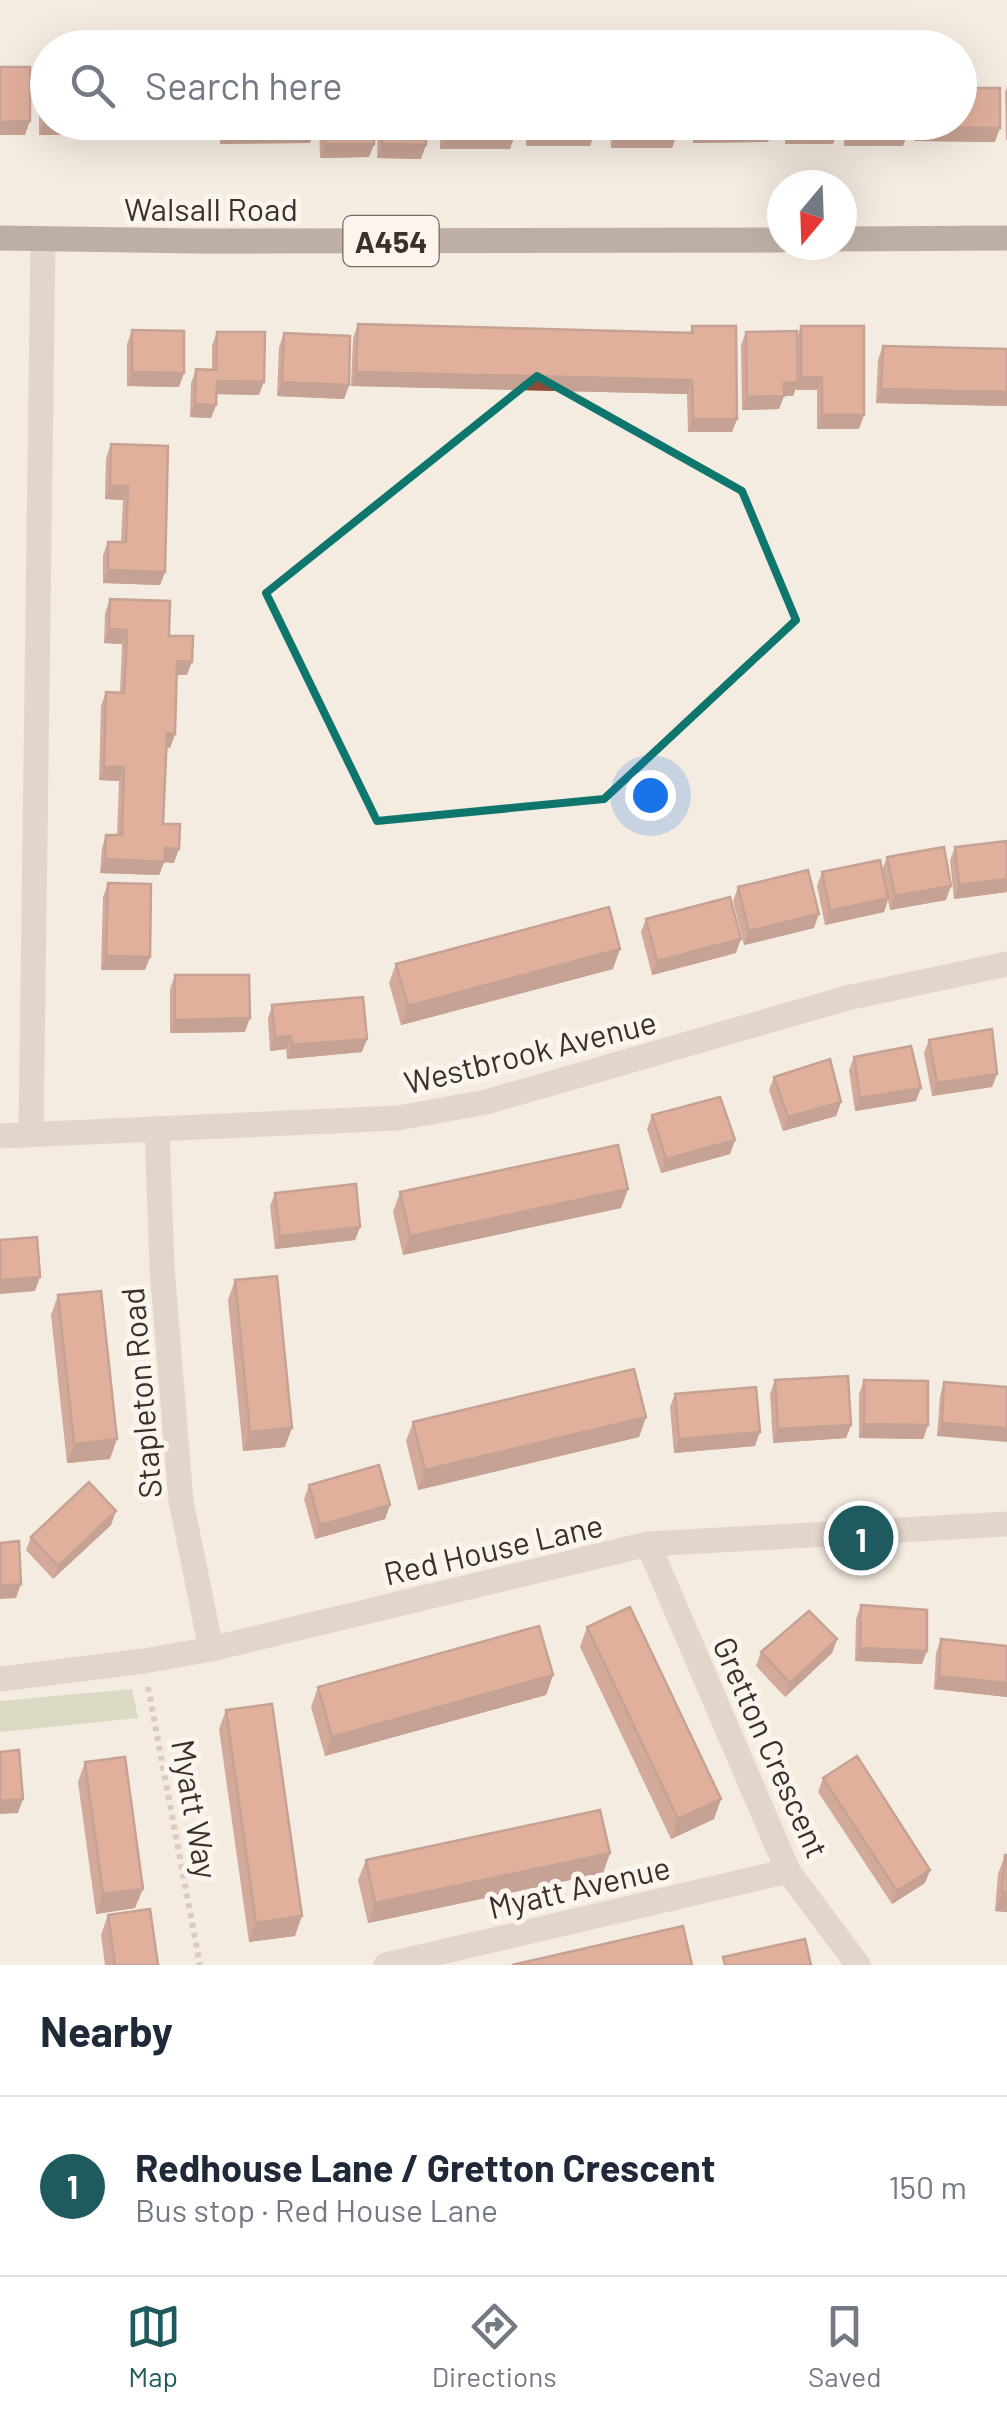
<!DOCTYPE html>
<meta charset="utf-8">
<style>
body{margin:0;font-family:Barlow,sans-serif;background:#f6f6f7;color:#1f2937}
.compass{position:absolute;left:767px;top:170px;width:90px;height:90px;border-radius:50%;background:#fff;box-shadow:0 10px 40px #0002;rotate:199deg}
.you{position:absolute;left:650px;top:795px;width:35px;height:35px;margin:-25px;border:8px solid #fff;border-radius:50%;background:#1a73e8;box-shadow:0 0 0 15px #1a73e833}
.badge{display:grid;place-items:center;width:65px;height:65px;border-radius:50%;background:#1f5a5e;color:#fff;font-size:32px;font-weight:700}
.pin{position:absolute;translate:-50% -50%;border:5px solid #fff;box-shadow:0 2px 10px #0006}
.list{margin:0;padding:0;list-style:none}
h2{display:flex;justify-content:space-between;align-items:center;height:130px;margin:0;padding:0 40px;font-size:42px}
h2 small{font-size:32px;font-weight:400;color:#747a83}
.list li{display:grid;grid-template-columns:65px 1fr auto;gap:30px;align-items:center;box-sizing:border-box;height:180px;padding:0 40px;border-top:2px solid #e0e1e3}
.list b{display:block;font-size:38px;white-space:nowrap}
.list p{margin:0;font-size:32px;white-space:nowrap;color:#747a83}
.list em{font-size:32px;font-style:normal;color:#747a83}
.icon{flex:none;width:55px;height:55px;fill:none;stroke:currentColor;stroke-width:2;stroke-linecap:round;stroke-linejoin:round}
.map{position:relative;flex:none;width:1007px;height:1965px;overflow:hidden}
.search{position:absolute;background:#fff;box-shadow:0 10px 40px #0002;left:30px;right:30px;top:30px;height:110px;display:flex;align-items:center;gap:25px;box-sizing:border-box;padding:0 35px;border-radius:55px;color:#747a83;font-size:38px}
.sheet{height:310px;background:#fff}
nav{display:flex;justify-content:space-around;align-items:center;box-sizing:border-box;height:140px;border-top:2px solid #e0e1e3;background:#fff;font-size:28px;color:#747a83}
nav a{display:grid;justify-items:center;gap:5px}
nav .on{color:#1f5a5e}
.map>svg:first-child{display:block}
.green{fill:#b8c4a0}
.lines{fill:none;stroke-linecap:round;stroke-linejoin:round}
.path{stroke:#b9a596;stroke-width:6;stroke-dasharray:5 5;stroke-linecap:butt}
.street{stroke:#cdbbac;stroke-width:25}
.primary{stroke:#7d675c;stroke-width:25}
.wall{fill:#ac5a40}
.shaded-wall{fill:#8c4a34}
.building{fill:#c8694b;stroke:#8c4a34;stroke-width:2.5}
.marked{fill:none;stroke:#0f766e;stroke-width:8;stroke-linejoin:round}
.labels{text-anchor:middle;dominant-baseline:central;stroke-width:10;stroke-linejoin:round;paint-order:stroke}
.shield{fill:#fbf5ee;stroke:#756b66;stroke-width:2.5}
.shield-label{font-size:30px;font-weight:bold;fill:#3b302b}
.street-label{font-size:32px;fill:#3b302b;stroke:#fbf5ee}
</style>
<div class="map">
<svg width="1007" height="1965" viewBox="0 0 1007 1965">
<rect width="100%" height="100%" fill="#f4ebe1"/>
<!-- green -->
<path class="green" d="M132 1689 138 1718 0 1732V1701Z"/>
<g class="lines">
<!-- path -->
<path class="path" d="M148 1687 200 1965"/>
<!-- street -->
<g class="street">
<path d="M157 1129 162 1268 181 1501 211 1649"/>
<path d="M31 1135 43 240"/>
<path d="M0 1136 398 1118 486 1102 847 998 1007 964"/>
<path d="M648 1544 788 1871 858 1965"/>
<path d="M0 1679 144 1661 211 1649 648 1544 1007 1524"/>
<path d="M386 1965 788 1871"/>
</g>
<!-- primary -->
<g class="primary">
<path d="M0 238 198 241 782 240"/>
<path d="M842 239 1007 238"/>
</g>
</g>
<!-- wall -->
<g class="wall">
<path d="M44 78 110 135H39V91Z"/>
<path d="M1007 87V140H1006L1005 92Z"/>
<path d="M960 88 995 142 914 141V122H960Z"/>
<path d="M128 122H214L209 139 127 138Z"/>
<path d="M220 122H315L310 143 220 144Z"/>
<path d="M319 122H374V144L369 157 320 158Z"/>
<path d="M378 122H426L421 159 377 158Z"/>
<path d="M440 122H515L510 149H440Z"/>
<path d="M526 122H595V132L590 146H526Z"/>
<path d="M610 122H677V134L672 148H611Z"/>
<path d="M692 122H773V128L768 142 693 143Z"/>
<path d="M785 122H838L833 144H785Z"/>
<path d="M844 122H908L903 146H844Z"/>
<path d="M358 324 690 333 692 326 737 419 732 432H688L687 394 351 386 353 338Z"/>
<path d="M801 326 859 429H817V390H796V387L793 396H784L779 409 742 410 741 345 746 332 797 338Z"/>
<path d="M132 330 179 387 127 386V344Z"/>
<path d="M217 332 259 395 217 394 216 405 211 418 190 417 191 383 196 369 212 370V345Z"/>
<path d="M284 333 349 385 344 399 277 396 279 347Z"/>
<path d="M883 346 1007 349V406L876 403 878 360Z"/>
<path d="M111 444 165 572 160 585 103 583V555L108 542H121L123 500 105 499 106 458Z"/>
<path d="M110 599 169 636 187 675H177L175 734 170 748 166 747 163 824 174 863 164 862 159 875 100 873 102 848 106 835H117L119 781 99 780 101 706 106 692 120 693 122 644 104 643 105 613Z"/>
<path d="M1007 841V892L954 899 950 860 955 847Z"/>
<path d="M887 857 946 900 890 910 888 900 884 912 825 925 817 886 822 872 882 870Z"/>
<path d="M108 883 145 970H101L103 897Z"/>
<path d="M738 887 814 928 744 945 733 901Z"/>
<path d="M646 919 736 953 652 975 641 932Z"/>
<path d="M396 964 613 969 401 1025 389 983Z"/>
<path d="M175 975 245 1032 170 1033V989Z"/>
<path d="M272 1005 362 1052 287 1059 286 1049 270 1051 268 1019Z"/>
<path d="M929 1040 997 1074 992 1087 932 1096 924 1053Z"/>
<path d="M854 1057 916 1101 855 1111 849 1070Z"/>
<path d="M774 1077 841 1102 836 1116 783 1131 769 1090Z"/>
<path d="M652 1115 735 1140 730 1154 661 1173 647 1129Z"/>
<path d="M628 1189 621 1208 403 1255 393 1212 400 1192Z"/>
<path d="M275 1193 360 1227 355 1240 275 1249 270 1206Z"/>
<path d="M235 1280 285 1447 243 1451 228 1300Z"/>
<path d="M58 1295 110 1459 67 1463 51 1315Z"/>
<path d="M775 1380 851 1425 846 1438 773 1443 770 1394Z"/>
<path d="M864 1380 928 1425 923 1439 859 1438V1394Z"/>
<path d="M944 1382 1007 1387 937 1436 940 1396Z"/>
<path d="M675 1394 755 1446 674 1453 670 1407Z"/>
<path d="M646 1417 639 1437 418 1490 406 1441 413 1422Z"/>
<path d="M309 1485 390 1505 385 1519 315 1539 304 1499Z"/>
<path d="M111 1525 53 1579 26 1550 31 1537Z"/>
<path d="M861 1605 922 1664 855 1661 856 1619Z"/>
<path d="M587 1627 721 1799 714 1819 671 1839 580 1647Z"/>
<path d="M837 1639 832 1653 785 1697 756 1666 761 1652Z"/>
<path d="M941 1639 1007 1646V1697L934 1689 936 1653Z"/>
<path d="M553 1675 546 1695 325 1756 311 1707 318 1687Z"/>
<path d="M226 1710 295 1936 249 1942 219 1729Z"/>
<path d="M85 1762 135 1908 96 1914 78 1782Z"/>
<path d="M823 1778 930 1870 925 1883 892 1904 818 1792Z"/>
<path d="M610 1853 603 1873 368 1923 358 1880 366 1860Z"/>
<path d="M1005 1855 1007 1912 995 1911 998 1874Z"/>
<path d="M108 1915 158 1965H105L101 1935Z"/>
</g>
<!-- shaded-wall -->
<g class="shaded-wall">
<path d="M30 121 25 135H0V122Z"/>
<path d="M44 121 48 122H115L110 135H39Z"/>
<path d="M132 124 214 126 209 139 127 138Z"/>
<path d="M773 128 768 142 693 143 698 129Z"/>
<path d="M919 128H1000L995 142 914 141Z"/>
<path d="M315 129 310 143 220 144 225 130Z"/>
<path d="M790 131H838L833 144H785Z"/>
<path d="M595 132 590 146H526L531 133Z"/>
<path d="M849 132H908L903 146H844Z"/>
<path d="M677 134 672 148H611L616 135Z"/>
<path d="M515 135 510 149H440L445 136Z"/>
<path d="M325 144H374L369 157 320 158Z"/>
<path d="M382 144 426 145 421 159 377 158Z"/>
<path d="M132 372 184 373 179 387 127 386Z"/>
<path d="M356 372 692 380 687 394 351 386Z"/>
<path d="M801 377H822L817 390H796Z"/>
<path d="M217 381 264 382 259 395 212 394Z"/>
<path d="M282 382 349 385 344 399 277 396Z"/>
<path d="M798 382 793 396H784L779 409 742 410 747 397 784 383Z"/>
<path d="M881 389 1007 392V406L876 403Z"/>
<path d="M195 404 216 405 211 418 190 417Z"/>
<path d="M822 415H864L859 429H817Z"/>
<path d="M693 419H737L732 432H688Z"/>
<path d="M110 486H128L123 500 105 499Z"/>
<path d="M108 570 165 572 160 585 103 583Z"/>
<path d="M109 629 127 630 122 644 104 643Z"/>
<path d="M177 661 192 662 187 675H172Z"/>
<path d="M167 733 175 734 170 748 162 747Z"/>
<path d="M104 767H124L119 781 99 780Z"/>
<path d="M165 848 179 849 174 863 164 862 159 875 100 873 105 859Z"/>
<path d="M1007 879V892L954 899 959 885Z"/>
<path d="M951 886 946 900 890 910 895 896Z"/>
<path d="M888 898 884 912 825 925 830 911Z"/>
<path d="M819 914 814 928 744 945 749 931Z"/>
<path d="M741 939 736 953 652 975 657 961Z"/>
<path d="M620 949 613 969 401 1025 408 1006Z"/>
<path d="M106 956 150 957 145 970H101Z"/>
<path d="M250 1018 245 1032 170 1033 175 1020Z"/>
<path d="M291 1036 286 1049 270 1051 275 1037Z"/>
<path d="M367 1039 362 1052 287 1059 292 1045Z"/>
<path d="M997 1074 992 1087 932 1096 937 1083Z"/>
<path d="M921 1088 916 1101 855 1111 860 1098Z"/>
<path d="M841 1102 836 1116 783 1131 788 1117Z"/>
<path d="M735 1140 730 1154 661 1173 666 1159Z"/>
<path d="M628 1189 621 1208 403 1255 410 1236Z"/>
<path d="M360 1227 355 1240 275 1249 280 1236Z"/>
<path d="M40 1277 35 1291 0 1294V1280Z"/>
<path d="M646 1417 639 1437 418 1490 425 1470Z"/>
<path d="M942 1423 1007 1428V1442L937 1436Z"/>
<path d="M864 1424 928 1425 923 1439 859 1438Z"/>
<path d="M851 1425 846 1438 773 1443 778 1429Z"/>
<path d="M292 1428 285 1447 243 1451 250 1432Z"/>
<path d="M760 1432 755 1446 674 1453 679 1439Z"/>
<path d="M117 1439 110 1459 67 1463 74 1444Z"/>
<path d="M390 1505 385 1519 315 1539 320 1525Z"/>
<path d="M116 1511 111 1525 53 1579 58 1566Z"/>
<path d="M21 1584 16 1598 0 1599V1586Z"/>
<path d="M837 1639 832 1653 785 1697 790 1683Z"/>
<path d="M860 1648 927 1651 922 1664 855 1661Z"/>
<path d="M553 1675 546 1695 325 1756 332 1737Z"/>
<path d="M939 1676 1007 1683V1697L934 1689Z"/>
<path d="M23 1799 18 1813 0 1814V1801Z"/>
<path d="M721 1799 714 1819 671 1839 678 1819Z"/>
<path d="M610 1853 603 1873 368 1923 375 1903Z"/>
<path d="M930 1870 925 1883 892 1904 897 1891Z"/>
<path d="M143 1889 135 1908 96 1914 103 1894Z"/>
<path d="M1002 1892H1007V1912L995 1911Z"/>
<path d="M302 1916 295 1936 249 1942 256 1923Z"/>
</g>
<!-- building -->
<g class="building">
<path d="M0 67H30V121L0 122Z"/>
<path d="M960 72V88H1000V128H919V122H960Z"/>
<rect x="44" y="78" width="4" height="43"/>
<path d="M132 122H214V126L132 124Z"/>
<path d="M225 122H315V129L225 130Z"/>
<path d="M324 122H374V144H325Z"/>
<path d="M382 122H426V145L382 144Z"/>
<path d="M445 122H515V135L445 136Z"/>
<path d="M531 122H595V132L531 133Z"/>
<path d="M615 122H677V134L616 135Z"/>
<path d="M697 122H773V128L698 129Z"/>
<rect x="790" y="122" width="48" height="9"/>
<rect x="849" y="122" width="59" height="10"/>
<path d="M358 324 693 333 692 326H736L737 419H693L692 380 356 372Z"/>
<path d="M801 326H864V415H822V377H801Z"/>
<path d="M132 330 184 331V373L132 372Z"/>
<path d="M797 331 798 382 784 383V396L747 397 746 332Z"/>
<path d="M217 332H265L264 382 217 381 216 405 195 404 196 369 216 370Z"/>
<path d="M284 333 350 336 349 385 282 382Z"/>
<path d="M883 346 1007 349V392L881 389Z"/>
<path d="M111 444 168 446 165 572 108 570V542H126L128 486H110Z"/>
<path d="M110 599 170 601 169 636H193L192 662 177 661 175 734 167 733 163 824H180L179 849 165 848 164 862 105 859 106 835H122L124 767H104L106 692 124 693 126 658 127 630 109 629Z"/>
<path d="M1007 841V879L959 885 955 847Z"/>
<path d="M944 847 951 886 895 896 887 857Z"/>
<path d="M880 860 888 898 830 911 822 872Z"/>
<path d="M808 870 819 914 749 931 738 887Z"/>
<path d="M108 883 151 884 150 957 106 956Z"/>
<path d="M730 897 741 939 657 961 646 919Z"/>
<path d="M609 907 620 949 408 1006 396 964Z"/>
<path d="M175 975H249L250 1018 175 1020Z"/>
<path d="M363 997 367 1039 292 1045 291 1036 275 1037 272 1005Z"/>
<path d="M992 1029 997 1074 937 1083 929 1040Z"/>
<path d="M911 1046 921 1088 860 1098 854 1057Z"/>
<path d="M830 1059 841 1102 788 1117 774 1077Z"/>
<path d="M720 1097 735 1140 666 1159 652 1115Z"/>
<path d="M618 1145 628 1189 410 1236 400 1192Z"/>
<path d="M356 1184 360 1227 280 1236 275 1193Z"/>
<path d="M37 1237 40 1277 0 1280V1240Z"/>
<path d="M277 1276 292 1428 250 1432 235 1280Z"/>
<path d="M101 1291 117 1439 74 1444 58 1295Z"/>
<path d="M634 1369 646 1417 425 1470 413 1422Z"/>
<path d="M848 1376 851 1425 778 1429 775 1380Z"/>
<path d="M864 1380 928 1381V1425L864 1424Z"/>
<path d="M944 1382 1007 1387V1428L942 1423Z"/>
<path d="M756 1387 760 1432 679 1439 675 1394Z"/>
<path d="M379 1465 390 1505 320 1525 309 1485Z"/>
<path d="M89 1482 116 1511 58 1566 31 1537Z"/>
<path d="M19 1541 21 1584 0 1586V1543Z"/>
<path d="M861 1605 927 1610V1651L860 1648Z"/>
<path d="M630 1607 721 1799 678 1819 587 1627Z"/>
<path d="M809 1611 837 1639 790 1683 761 1652Z"/>
<path d="M539 1626 553 1675 332 1737 318 1687Z"/>
<path d="M941 1639 1007 1646V1683L939 1676Z"/>
<path d="M272 1704 302 1916 256 1923 226 1710Z"/>
<path d="M19 1750 23 1799 0 1801V1752Z"/>
<path d="M857 1756 930 1870 897 1891 823 1778Z"/>
<path d="M125 1757 143 1889 103 1894 85 1762Z"/>
<path d="M600 1810 610 1853 375 1903 366 1860Z"/>
<path d="M1005 1855H1007V1892H1002Z"/>
<path d="M150 1909 158 1965H115L108 1915Z"/>
<path d="M683 1926 692 1965H512Z"/>
<path d="M805 1939 811 1965H725L723 1957Z"/>
</g>
<!-- marked area -->
<path d="M0 0H1007V1965H0ZM537 376 742 491 796 620 604 799 377 821 266 593Z" fill="#f4ebe1" fill-opacity=".55" fill-rule="evenodd"/>
<path class="marked" d="M537 376 742 491 796 620 604 799 377 821 266 593Z"/>
<g class="labels">
<!-- shield labels -->
<rect class="shield" x="343.5" y="216" width="95" height="50" rx="8"/>
<g class="shield-label">
<text x="391" y="241">A454</text>
</g>
<!-- street labels -->
<g class="street-label">
<text x="211" y="208">Walsall Road</text>
<text transform="translate(530 1051) rotate(-14)">Westbrook Avenue</text>
<text transform="translate(140 1393) rotate(-95)">Stapleton Road</text>
<text transform="translate(493 1548) rotate(-13)">Red House Lane</text>
<text transform="translate(772 1747) rotate(66)">Gretton Crescent</text>
<text transform="translate(196 1809) rotate(80)">Myatt Way</text>
<text transform="translate(579 1886) rotate(-13)">Myatt Avenue</text>
</g>
</g>
</svg>
<svg class="compass" viewBox="-18 -18 36 36"><path d="M0-13l5 13h-10z" fill="#e53935"/><path d="M0 13l5-13h-10z" fill="#747a83"/></svg>
<div class="you"></div>
<div class="pin badge" style="left:861px;top:1538px">1</div>
<div class="search"><svg class="icon" aria-label="search" viewBox="0 0 24 24"><circle cx="10" cy="10" r="6"/><path d="M15 15l6 6"/></svg>Search here</div>
</div>
<section class="sheet">
<h2>Nearby<small></small></h2>
<ul class="list">
<li><span class="badge">1</span><div><b>Redhouse Lane / Gretton Crescent</b><p>Bus stop · Red House Lane</p></div><em>150 m</em></li>
</ul>
</section>
<nav>
<a class="on"><svg class="icon" aria-label="map" viewBox="0 0 24 24"><path d="M3 6l6-2 6 2 6-2v14l-6 2-6-2-6 2zM9 4v14M15 6v14"/></svg>Map</a>
<a><svg class="icon" aria-label="directions" viewBox="0 0 24 24"><path d="M12 3l9 9-9 9-9-9zM9 14v-3h6M13 9l2 2-2 2"/></svg>Directions</a>
<a><svg class="icon" aria-label="saved" viewBox="0 0 24 24"><path d="M7 4h10v16l-5-4-5 4z"/></svg>Saved</a>
</nav>
